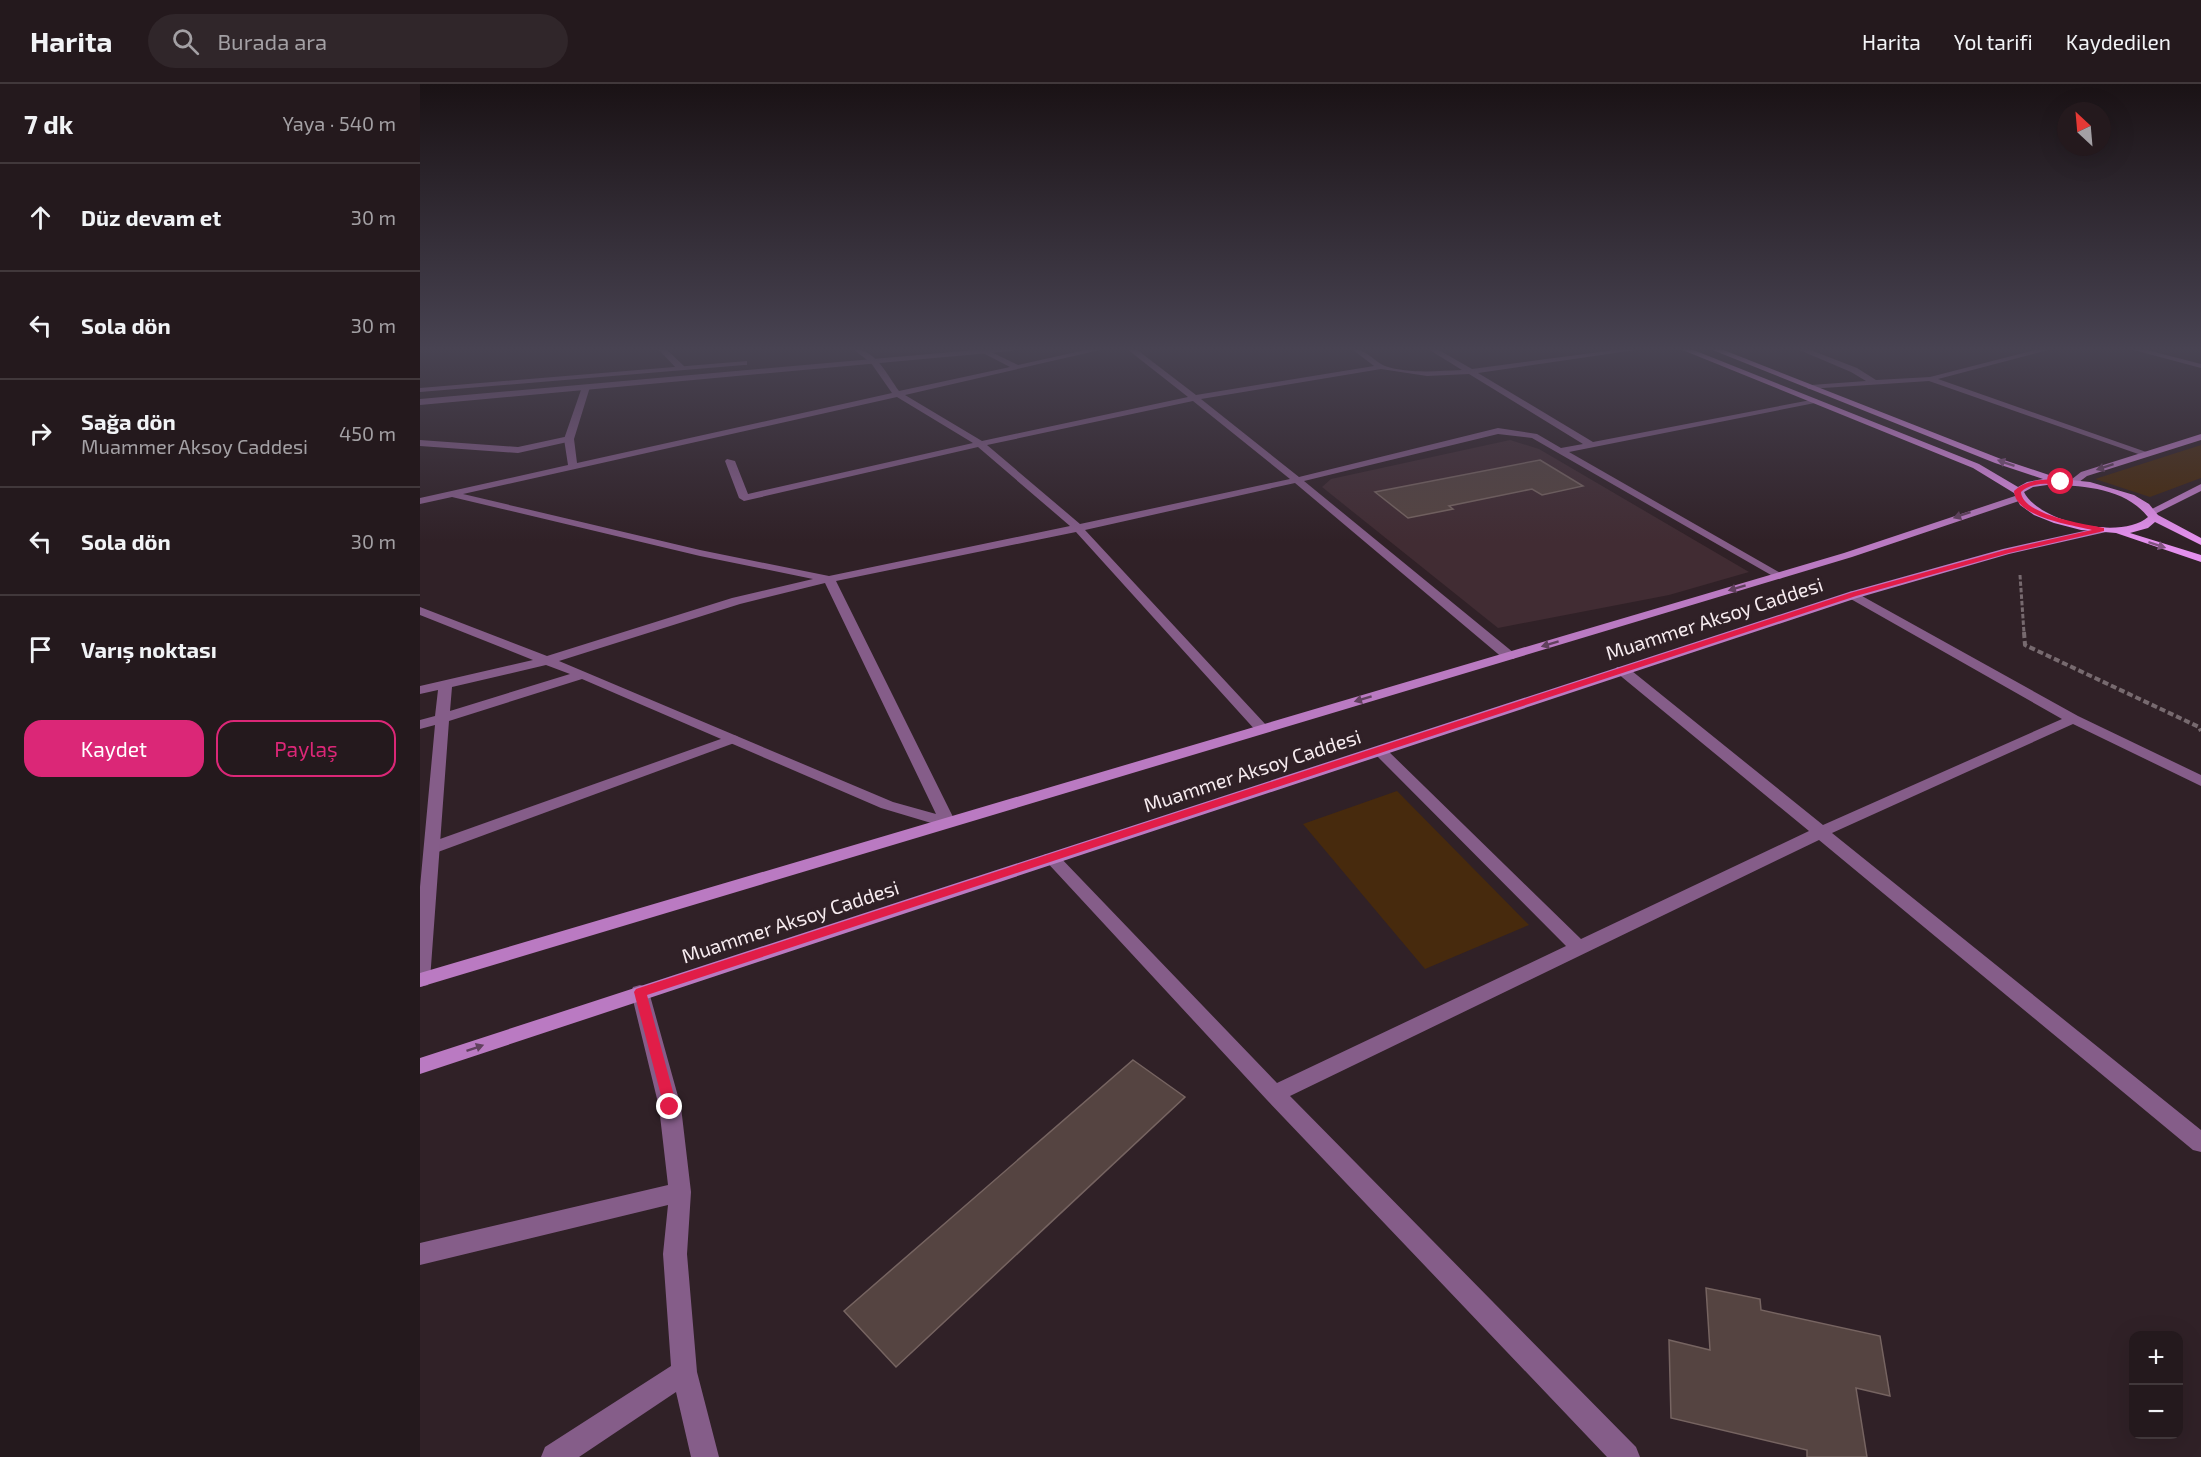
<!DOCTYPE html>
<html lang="tr">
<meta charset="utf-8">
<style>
body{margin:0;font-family:"Exo 2",sans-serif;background:#30262a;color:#f1f3f6}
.controls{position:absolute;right:18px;bottom:18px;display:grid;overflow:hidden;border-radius:12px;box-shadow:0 6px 24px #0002}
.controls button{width:54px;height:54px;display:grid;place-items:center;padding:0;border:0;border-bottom:2px solid #41383b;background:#24191d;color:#f1f3f6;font:30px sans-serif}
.compass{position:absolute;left:1637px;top:18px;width:54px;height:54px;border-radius:50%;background:#24191d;box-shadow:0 6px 24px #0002;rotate:334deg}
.stop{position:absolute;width:18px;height:18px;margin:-14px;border:4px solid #e11d48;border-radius:50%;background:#fff}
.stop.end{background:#e11d48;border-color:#fff;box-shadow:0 2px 6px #0008}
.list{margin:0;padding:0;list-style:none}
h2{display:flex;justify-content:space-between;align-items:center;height:78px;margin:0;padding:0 24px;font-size:26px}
h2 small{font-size:20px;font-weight:400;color:#a3a0a4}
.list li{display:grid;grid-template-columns:39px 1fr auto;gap:18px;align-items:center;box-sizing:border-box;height:108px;padding:0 24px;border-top:2px solid #41383b}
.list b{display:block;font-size:22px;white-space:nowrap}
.list p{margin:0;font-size:20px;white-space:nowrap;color:#a3a0a4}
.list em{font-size:20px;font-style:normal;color:#a3a0a4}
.actions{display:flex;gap:12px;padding:18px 24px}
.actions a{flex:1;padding:14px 0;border:2px solid #db2777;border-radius:18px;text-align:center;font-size:21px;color:#db2777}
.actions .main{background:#db2777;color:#fff}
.icon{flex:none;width:33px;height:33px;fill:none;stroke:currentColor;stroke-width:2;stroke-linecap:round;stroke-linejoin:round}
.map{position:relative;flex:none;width:1781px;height:1373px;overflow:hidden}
header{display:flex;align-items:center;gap:36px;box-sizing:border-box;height:84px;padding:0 30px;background:#24191d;border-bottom:2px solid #41383b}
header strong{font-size:28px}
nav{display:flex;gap:33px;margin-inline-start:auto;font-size:21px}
.search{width:420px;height:54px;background:#30262a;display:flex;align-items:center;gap:15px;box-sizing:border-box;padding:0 21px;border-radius:33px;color:#a3a0a4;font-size:22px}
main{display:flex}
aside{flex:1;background:#24191d}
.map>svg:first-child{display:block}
.built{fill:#412c33}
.green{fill:#472a0d}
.building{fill:#554441;stroke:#766461;stroke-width:1.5}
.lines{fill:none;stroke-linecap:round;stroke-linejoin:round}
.path-far1{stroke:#776a6f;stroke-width:3;stroke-dasharray:4.5 2;stroke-linecap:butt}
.path{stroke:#776a6f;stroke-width:4;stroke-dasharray:6 3;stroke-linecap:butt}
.service{fill:#855d89;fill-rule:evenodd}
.minor{fill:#855d89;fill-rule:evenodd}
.tertiary{fill:#855d89;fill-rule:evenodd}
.secondary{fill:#ba7ac2;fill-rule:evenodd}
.primary{fill:#e490ed;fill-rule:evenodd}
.oneway{fill:#815380}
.oneway2{fill:#60405d}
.route{fill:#e11d48}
.labels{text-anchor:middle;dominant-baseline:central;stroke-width:6;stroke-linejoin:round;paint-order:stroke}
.street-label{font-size:20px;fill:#f6ebef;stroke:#302127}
</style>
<header>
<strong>Harita</strong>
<div class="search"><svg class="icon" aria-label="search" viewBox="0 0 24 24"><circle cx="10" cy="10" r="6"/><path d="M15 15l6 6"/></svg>Burada ara</div>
<nav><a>Harita</a><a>Yol tarifi</a><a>Kaydedilen</a></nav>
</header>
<main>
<aside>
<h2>7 dk<small>Yaya · 540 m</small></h2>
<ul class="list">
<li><svg class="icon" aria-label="ahead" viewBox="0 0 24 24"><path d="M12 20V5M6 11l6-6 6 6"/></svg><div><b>Düz devam et</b></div><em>30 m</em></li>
<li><svg class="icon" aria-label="left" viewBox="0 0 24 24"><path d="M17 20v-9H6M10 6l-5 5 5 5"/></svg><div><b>Sola dön</b></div><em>30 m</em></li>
<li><svg class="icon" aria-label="right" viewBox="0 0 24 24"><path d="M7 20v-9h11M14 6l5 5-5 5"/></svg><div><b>Sağa dön</b><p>Muammer Aksoy Caddesi</p></div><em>450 m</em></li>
<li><svg class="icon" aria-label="left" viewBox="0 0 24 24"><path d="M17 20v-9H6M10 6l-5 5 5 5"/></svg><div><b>Sola dön</b></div><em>30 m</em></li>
<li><svg class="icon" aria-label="arrive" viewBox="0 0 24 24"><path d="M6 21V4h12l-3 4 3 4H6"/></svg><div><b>Varış noktası</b></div></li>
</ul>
<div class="actions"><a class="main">Kaydet</a><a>Paylaş</a></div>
</aside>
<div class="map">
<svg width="1781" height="1373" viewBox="0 0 1781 1373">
<rect width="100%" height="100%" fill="#302127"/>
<!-- built -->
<path class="built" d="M1090 356 1119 365 1329 488 1249 511 1078 544 902 403 911 395Z"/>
<!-- green -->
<g class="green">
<path d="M1781 361V394L1730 413 1675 395Z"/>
<path d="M977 707 1109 841 1005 885 883 740Z"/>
</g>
<!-- building -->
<g class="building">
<path d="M1120 376 1163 402 1122 411 1112 405 1029 422 1033 425 988 434 955 408Z"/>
<path d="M713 976 765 1013 476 1283 424 1227Z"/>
<path d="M1286 1204 1340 1215 1341 1226 1460 1252 1470 1312 1436 1304 1447 1373H1387V1366L1251 1334 1249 1256 1290 1266Z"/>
</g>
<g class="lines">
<!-- path-far1 -->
<path class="path-far1" d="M1600 491 1604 549"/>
<!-- path -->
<path class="path" d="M1604 548 1605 561 1779 643 1781 647"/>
<!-- service -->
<g class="service">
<path d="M149 352 154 355 152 357 98 369 0 362V356L98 363Z"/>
<path d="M312 651 317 652 319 655 317 658 18 768H6L4 764 6 760Z"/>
</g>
<!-- minor -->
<g class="minor">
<path d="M238 265H246L264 282V286H258Z"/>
<path d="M433 265C456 265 467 291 479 307L590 283 563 269 565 265 598 281 670 265H684L485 311 562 357 768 313 707 265H716L776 311 954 282 932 265C947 265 953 277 965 282 989 290 1017 287 1042 286L1008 265H1017L1052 285 1202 265H1222L1058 289 1173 358 1396 315 1400 318 1149 368 1362 490V494L1358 495 1112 354 1078 350 884 397 1094 569 1095 572 1094 575H1084L875 399 665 446 847 642 849 645 847 648H837L656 448 416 497 536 739 528 744 461 724 162 595 29 637 10 896 8 901 0 903V803L15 641 0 645V636L15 632 18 606 0 610V602L113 576 0 531V523L127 572 312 514 393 495 280 472 32 413 0 420V414L148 381 144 355 162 303 166 301 170 303 154 355 157 379 472 309 451 279ZM961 285 1007 292 1049 290 1163 360 1141 364 1117 350 1078 344 879 393 781 315ZM477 313 553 359 328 410 315 377 307 375 305 377 319 414 324 417 558 363 650 442 409 492 280 466 43 410ZM773 317 870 395 660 440 567 361ZM405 499 516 730 473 718 139 577 320 520ZM126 581 150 590 30 627 32 603Z"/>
<path d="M1377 265H1388L1437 284 1456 296 1510 293 1619 265H1632L1518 295 1732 370 1724 372 1509 297 1388 305 1387 303 1391 301 1446 297 1431 288Z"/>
<path d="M1710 265H1723L1781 280V284Z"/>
<path d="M1433 507 1658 632 1781 691V702L1653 640 1412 749 1781 1046V1068L1773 1066 1399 756 870 1012 1216 1363 1220 1373H1187L847 1016 623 774 625 770H637L857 999 1146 862 954 669 952 666 954 663H964L1161 855 1389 747 1197 589 1195 586 1197 583H1207L1403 741 1642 635 1429 514V508Z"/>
<path d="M220 901 227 903 229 908 261 1023 271 1108 267 1170 277 1288 299 1373H271L256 1308 159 1373H121L125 1363 251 1282 243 1170 248 1121 0 1181V1159L248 1101 239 1023 211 908 213 903Z"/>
</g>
<!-- tertiary -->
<g class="tertiary">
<path d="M566 265H595L591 267 0 321V315Z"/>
<path d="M327 277V281H324L0 308V304Z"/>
</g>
<!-- secondary -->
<g class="secondary">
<path d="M1781 350V356L1667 392 1655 401 1647 399 1661 388Z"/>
<path d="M1781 400V407L1735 430 1726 428Z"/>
<path d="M1598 411 1603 414 1602 416 1432 473 0 903V889L1424 469Z"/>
<path d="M1682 443 1686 444V448L1589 470 1437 514 0 990V974L1429 508 1583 465Z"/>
</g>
<!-- primary -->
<path class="primary" d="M1260 265H1271L1559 380 1598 403 1607 398 1623 395 1575 379 1290 265H1301L1581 375 1641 395 1670 398 1714 411 1729 420 1738 431 1781 454V461L1735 438 1728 444 1710 449 1781 471V478L1696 449 1661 446 1634 439 1614 431 1600 421 1594 409 1553 384ZM1627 401C1662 401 1705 404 1728 433 1703 456 1619 439 1604 408L1613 403Z"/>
</g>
<!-- one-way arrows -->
<defs><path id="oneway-solid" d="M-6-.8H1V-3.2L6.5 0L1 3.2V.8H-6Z" transform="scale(1.5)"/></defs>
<g class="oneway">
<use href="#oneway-solid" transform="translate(1586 379) rotate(-161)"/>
<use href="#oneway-solid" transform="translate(1737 461) rotate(18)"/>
</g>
<g class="oneway2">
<use href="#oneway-solid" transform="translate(1685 383) rotate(162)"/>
<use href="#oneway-solid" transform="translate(1542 431) rotate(161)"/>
<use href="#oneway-solid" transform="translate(1317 504) rotate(163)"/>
<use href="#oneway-solid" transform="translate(1130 560) rotate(163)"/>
<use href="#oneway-solid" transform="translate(943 615) rotate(163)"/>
<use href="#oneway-solid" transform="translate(55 964) rotate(-19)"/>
</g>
<!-- sky -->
<linearGradient id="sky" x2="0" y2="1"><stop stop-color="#1a1215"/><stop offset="0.58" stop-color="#484352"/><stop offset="1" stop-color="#484352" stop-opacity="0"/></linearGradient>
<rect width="1781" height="457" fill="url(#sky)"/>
<!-- route -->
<path class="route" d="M1643 396 1641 400C1628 400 1611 398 1601 408 1602 431 1665 440 1684 444V447L1589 469 1436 512 227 911 257 1023 255 1027H246L244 1023 214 908 216 905 1430 509 1585 466 1672 446C1652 441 1595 433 1594 407 1606 395 1627 395 1643 396Z"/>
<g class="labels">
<!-- street labels -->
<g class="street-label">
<text transform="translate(1294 534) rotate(-18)">Muammer Aksoy Caddesi</text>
<text transform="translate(832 686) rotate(-18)">Muammer Aksoy Caddesi</text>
<text transform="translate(370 837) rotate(-18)">Muammer Aksoy Caddesi</text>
</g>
</g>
</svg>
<div class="controls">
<button>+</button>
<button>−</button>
</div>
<svg class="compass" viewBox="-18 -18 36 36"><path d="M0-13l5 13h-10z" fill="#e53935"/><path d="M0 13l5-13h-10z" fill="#a3a0a4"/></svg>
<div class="stop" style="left:1641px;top:398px"></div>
<div class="stop end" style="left:250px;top:1023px"></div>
</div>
</main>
